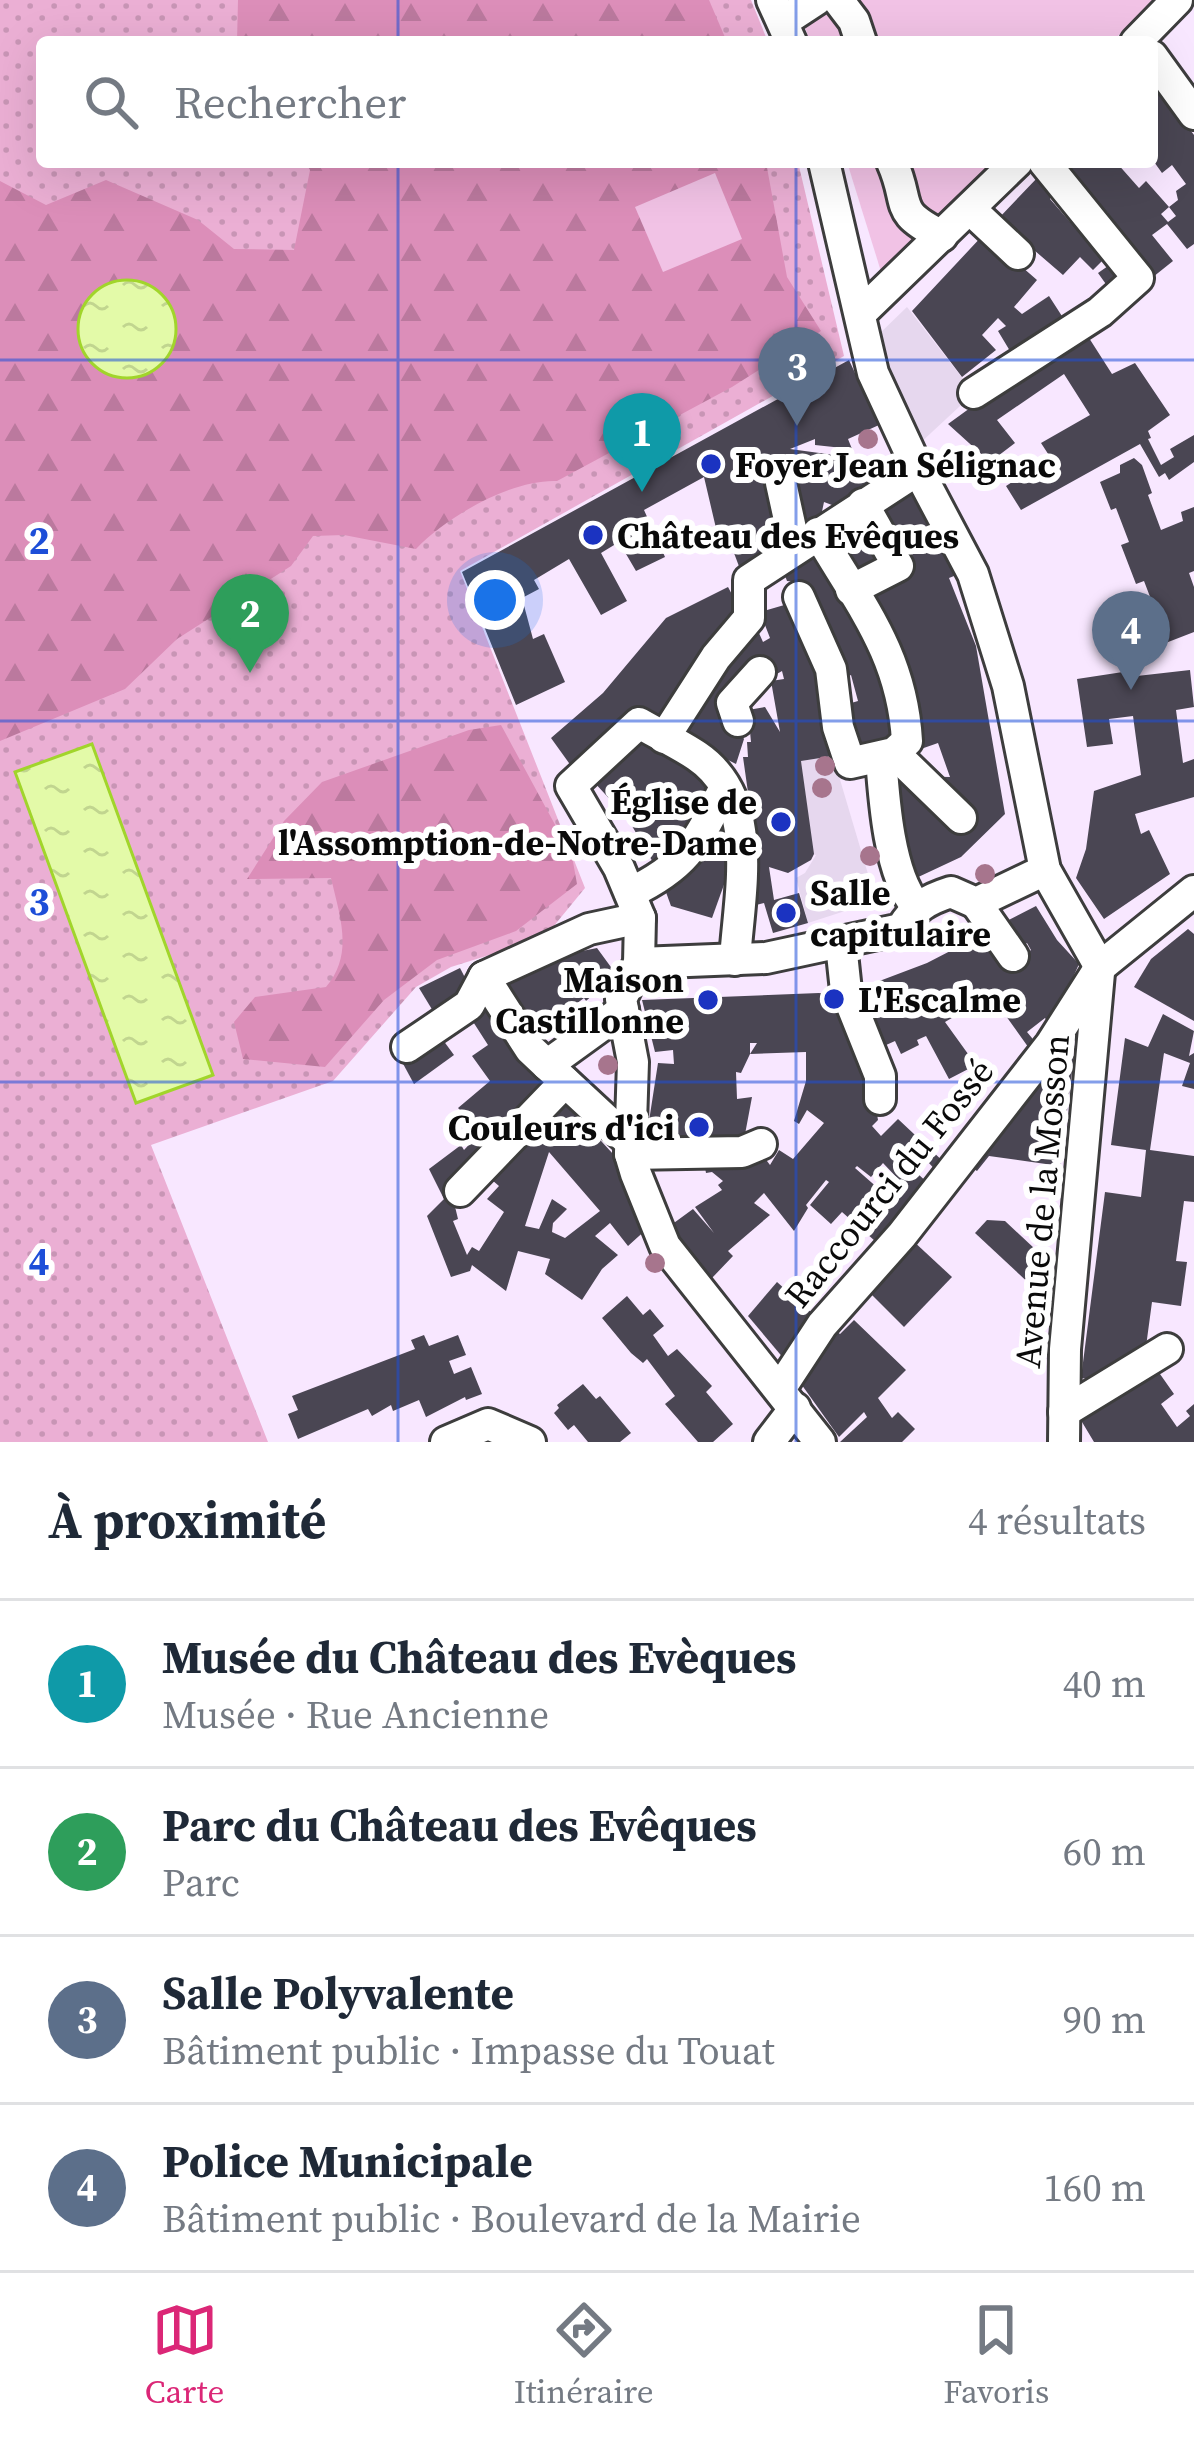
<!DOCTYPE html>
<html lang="fr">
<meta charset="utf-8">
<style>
body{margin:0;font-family:"Source Serif 4",serif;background:#f6f6f7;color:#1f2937}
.you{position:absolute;left:495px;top:600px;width:42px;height:42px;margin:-30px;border:9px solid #fff;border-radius:50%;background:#1a73e8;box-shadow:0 0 0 18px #1a73e833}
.badge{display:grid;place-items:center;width:78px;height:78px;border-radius:50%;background:#db2777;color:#fff;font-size:39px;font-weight:700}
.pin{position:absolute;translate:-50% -99px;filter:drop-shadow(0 3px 6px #0008)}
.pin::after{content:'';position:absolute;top:63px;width:42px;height:36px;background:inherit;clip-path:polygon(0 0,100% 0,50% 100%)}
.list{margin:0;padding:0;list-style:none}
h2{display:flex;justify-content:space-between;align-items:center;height:156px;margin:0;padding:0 48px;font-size:51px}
h2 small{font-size:39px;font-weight:400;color:#747a83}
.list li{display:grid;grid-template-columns:78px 1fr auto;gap:36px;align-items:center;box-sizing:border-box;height:168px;padding:0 48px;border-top:3px solid #e0e1e3}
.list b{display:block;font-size:45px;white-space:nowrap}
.list p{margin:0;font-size:39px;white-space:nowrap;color:#747a83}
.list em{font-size:39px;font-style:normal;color:#747a83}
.icon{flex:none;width:66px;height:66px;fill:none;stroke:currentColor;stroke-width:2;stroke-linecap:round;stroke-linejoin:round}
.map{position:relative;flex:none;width:1194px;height:1442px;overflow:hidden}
.search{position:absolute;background:#fff;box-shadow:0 12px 48px #0002;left:36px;right:36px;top:36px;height:132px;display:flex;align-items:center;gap:30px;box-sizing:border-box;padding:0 42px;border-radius:12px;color:#747a83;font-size:45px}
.sheet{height:828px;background:#fff}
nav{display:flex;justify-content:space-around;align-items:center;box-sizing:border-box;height:168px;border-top:3px solid #e0e1e3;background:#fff;font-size:33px;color:#747a83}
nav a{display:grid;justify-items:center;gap:6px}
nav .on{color:#db2777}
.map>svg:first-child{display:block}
.grass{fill:url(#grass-dots)}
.forest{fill:url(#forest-firs)}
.pitch{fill:#f1c2e5}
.plaza{fill:#e6d7ee}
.water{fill:url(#water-ripples);stroke:#a1d52b;stroke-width:3}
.building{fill:#4a4653;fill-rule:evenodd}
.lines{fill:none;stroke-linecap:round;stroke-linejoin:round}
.minor-casing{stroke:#3d3d3d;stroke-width:36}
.minor{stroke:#fff;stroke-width:30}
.tree{fill:#a7758d}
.grid{fill:none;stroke:#1d4ed8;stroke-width:3;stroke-opacity:0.55}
.poi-dot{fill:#1b33c1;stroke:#fff;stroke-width:4.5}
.labels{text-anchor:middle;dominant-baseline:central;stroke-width:12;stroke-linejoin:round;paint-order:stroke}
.poi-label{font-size:36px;font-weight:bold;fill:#0a0a0a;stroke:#fff;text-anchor:start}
.street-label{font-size:36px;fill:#0a0a0a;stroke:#fff}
.grid-label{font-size:39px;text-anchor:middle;font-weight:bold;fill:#1d4ed8;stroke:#fff;stroke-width:12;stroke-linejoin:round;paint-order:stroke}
</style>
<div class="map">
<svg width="1194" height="1442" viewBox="0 0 1194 1442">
<defs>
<pattern id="grass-dots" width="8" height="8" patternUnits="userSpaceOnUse" patternTransform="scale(3)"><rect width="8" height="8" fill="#ebafd4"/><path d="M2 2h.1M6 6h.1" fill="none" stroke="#c895b5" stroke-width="1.8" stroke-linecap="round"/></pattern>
<pattern id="forest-firs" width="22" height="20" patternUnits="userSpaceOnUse" patternTransform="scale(3)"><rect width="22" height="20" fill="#dc8eb9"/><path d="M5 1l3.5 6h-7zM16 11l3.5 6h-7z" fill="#bb799e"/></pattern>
<pattern id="water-ripples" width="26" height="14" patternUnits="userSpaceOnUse" patternTransform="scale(3)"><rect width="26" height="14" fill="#e3faa8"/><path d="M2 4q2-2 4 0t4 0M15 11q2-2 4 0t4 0" fill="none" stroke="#c1d58f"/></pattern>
</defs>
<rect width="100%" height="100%" fill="#f8e7ff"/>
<!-- grass -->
<path class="grass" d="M0 0H751L768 42H42V162H798L844 356 460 571 585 888 544 938 451 967 416 987 333 1081 151 1145 268 1442H0Z"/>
<!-- forest -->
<g class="forest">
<path d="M238 0H709L727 42H237Z"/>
<path d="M305 162H766L787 277 821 331 732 387 557 481C512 479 446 517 416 549L344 535 313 536 291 566 177 639 125 689 0 741V181L46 205 106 180 198 220 234 249 294 250 310 170Z"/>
<path d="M501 725 572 856 577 884 516 931 437 960 384 1000 325 1067 243 1059 234 1022 255 997 326 987C354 954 340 917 331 878L247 879 284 821 322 782 469 730Z"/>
</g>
<!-- pitch -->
<g class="pitch">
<path d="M791 0H1153L1112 42H810L801 15Z"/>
<path d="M847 162H995L883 278Z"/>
<path d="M715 173 742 239 663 272 635 207Z"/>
</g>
<!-- plaza -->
<g class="plaza">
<path d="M907 307 974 393 918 445 905 420 875 338Z"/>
<path d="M833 756 876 901 808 923 796 878 805 873 816 855 813 854 801 761Z"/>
</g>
<!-- water -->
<g class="water">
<circle cx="127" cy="329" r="49"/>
<path d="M92 744 213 1075 136 1103 15 772Z"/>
</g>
<!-- building -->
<g class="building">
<path d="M1152 80 1194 135V244L1187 249 1167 224 1152 235 1173 261 1148 281 1101 223 1108 213 1058 162H1116L1139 188 1146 181 1169 207 1161 214 1168 222 1176 216 1169 207 1178 200 1176 191 1186 184 1172 165 1162 173 1152 159Z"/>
<path d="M1039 176 1052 193 1050 199 1070 222H1084L1131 281 1113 294 1098 273 1108 266 1105 258 1093 270 1080 257 1063 275 998 219Z"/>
<path d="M984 234 1037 280 1014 307 1022 314 1049 296 1069 327 1012 366 1002 357 1010 351 998 331 1006 326 998 318 982 335 996 350 962 377 912 311Z"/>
<path d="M1082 327 1112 374 1135 363 1170 415 1148 431 1151 438 1148 439 1161 465 1174 457 1170 449 1194 435V462L1169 480 1165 473 1159 477 1140 444 1021 510 1006 486 1039 465 1054 463 1041 443 1090 415 1064 374 997 420 1015 443 990 462 948 424Z"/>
<path d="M849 360 879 425 848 439 852 449 815 445V439L790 449 856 458 877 483 840 508 824 502 820 521 786 546 740 569 728 537 719 541 704 477 644 510 665 557 636 571 619 542 601 553 627 601 601 615 569 559 534 580 539 589 522 598 533 639 544 634 565 682 516 705 462 572Z"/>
<path d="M1134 458 1142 465 1152 493 1148 495 1161 530 1183 521 1181 512 1194 507V571L1189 573 1194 587V632L1163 644 1153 617 1157 615 1144 581 1136 584 1121 545 1129 542 1116 508 1111 510 1100 482 1120 473V465Z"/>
<path d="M910 491 959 574 949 578 976 646 1005 814 961 857 914 879 900 826 897 793 901 776 950 777 938 743 918 750 859 592 908 568 875 512Z"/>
<path d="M861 520 864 526 850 534 853 541 868 533 884 567 855 583 830 539Z"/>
<path d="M820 548 876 637 902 739 851 746 841 706 858 701 851 675 838 681 797 582 787 581 781 565Z"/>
<path d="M728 587 743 615 663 726 574 770 551 738 603 693 666 618Z"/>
<path d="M798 601 816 640 833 756 801 761 814 854 811 860 788 873 769 867 774 900 799 893 808 923 773 933 764 903 756 905 750 868 756 849 743 757H748L747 742H751L748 710 765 707 780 732 771 681 784 679 782 671 725 704 744 739 736 764 726 759 724 763 676 736 754 622 763 642 770 638 760 612Z"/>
<path d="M1136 670 1137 676 1190 670 1194 707 1176 710 1183 763 1194 759V797L1135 814 1141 834 1149 830 1170 874 1104 919 1076 878 1086 849 1094 791 1141 775 1133 716 1109 719 1113 744 1087 747 1077 679Z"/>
<path d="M638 733 704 773 712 792 658 871 628 819 593 781Z"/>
<path d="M722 805 730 868 712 918 671 906 663 884Z"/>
<path d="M1036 906 1057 940 1079 964 1051 1027 1045 1018 1027 1032 1037 1044 1031 1051 991 995 945 1022 976 1065 949 1079 926 1036 917 1040 919 1045 901 1054 895 1041 875 1050 853 991 927 963 989 931 1012 965 1031 950 1027 943 1016 952 997 926Z"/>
<path d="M1188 929 1194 934V1021L1134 987 1151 959Z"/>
<path d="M597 948 616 974 586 1001 584 998 536 1034 502 980 548 958Z"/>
<path d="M460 968 472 991 436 1016 419 988Z"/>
<path d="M819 993 841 996 872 1085 878 1120 872 1126 881 1136 898 1119 947 1165 940 1175 928 1162 917 1173 931 1186 883 1248 842 1212 831 1224 810 1205 829 1182 826 1180 806 1205 808 1208 794 1231 764 1193 754 1203 770 1215 728 1251 733 1256 712 1278 667 1228 693 1209 714 1233 695 1207 722 1190 718 1185 723 1181 712 1172 706 1173 703 1157H764L770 1165 779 1150 793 1159 824 1123 807 1110 799 1124 794 1121 806 1081V1052L750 1054 757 1043H750V1054L741 1073 736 1072 737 1099 752 1097 743 1145 650 1143 647 1134 658 1063 674 1064 673 1050 655 1052 642 1000ZM883 1163 901 1182 888 1197 855 1168 857 1166 871 1177Z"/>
<path d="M492 1003 553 1086 451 1190 458 1219 453 1221 467 1255 472 1247 479 1251 504 1212 487 1199 499 1186 485 1174 559 1095 613 1154 649 1227 628 1246 610 1223 595 1236 618 1255 602 1269 582 1300 545 1274 550 1259 518 1251 506 1291 472 1265 470 1271 451 1277 427 1216 444 1199 429 1169 461 1145 464 1150 481 1132 458 1108 490 1081 472 1056 488 1045 470 1017ZM549 1152 600 1211 565 1238 552 1232 553 1223 567 1209 552 1199 539 1229 525 1226Z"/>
<path d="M1163 1014 1194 1031 1189 1056 1194 1053V1089L1182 1086 1190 1063 1164 1053 1150 1150 1194 1156V1202L1184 1201 1176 1261 1187 1262 1181 1306 1152 1302 1145 1354 1109 1382 1081 1378 1105 1192 1141 1197 1146 1150 1111 1145 1125 1038 1148 1047Z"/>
<path d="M440 1036 454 1055 414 1084 401 1060Z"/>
<path d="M1053 1053 1074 1056 1060 1166 989 1156 977 1171 968 1165Z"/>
<path d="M987 1220 1005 1221 1050 1263 1047 1300 975 1233Z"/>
<path d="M911 1239 952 1277 904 1327 863 1286Z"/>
<path d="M777 1282 821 1321 790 1366 748 1316Z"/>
<path d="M627 1296 643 1315 650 1309 664 1326 653 1335 668 1356 677 1349 712 1386 706 1392 733 1424 713 1442H698L665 1404 675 1396 647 1359 643 1363 631 1353 602 1318Z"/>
<path d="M854 1320 906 1370 878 1398 892 1418 898 1412 915 1429 902 1442H840L867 1417 864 1412 839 1437 794 1374 827 1325 840 1334Z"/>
<path d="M424 1335 429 1346 458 1335 466 1355 449 1361 454 1374 471 1367 482 1394 466 1400 465 1397 426 1417 419 1400 393 1411 391 1405 372 1416 368 1409 298 1439 288 1414 298 1410 292 1396 415 1349 411 1340Z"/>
<path d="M1153 1364 1174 1394 1161 1404 1177 1427 1190 1416 1186 1411 1194 1404V1442H1094L1079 1417Z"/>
<path d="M583 1384 596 1399 600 1396 631 1433 620 1442H588L574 1425 568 1430 554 1413 559 1408 557 1405Z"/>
</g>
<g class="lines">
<defs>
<g id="minor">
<path d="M772 0 791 42"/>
<path d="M838 0 854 21 861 42"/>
<path d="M784 21 816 0"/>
<path d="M1136 42 1177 0"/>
<path d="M1152 56 1194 114"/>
<path d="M824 162 873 373 918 470 973 574 1008 686 1045 870 1100 967"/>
<path d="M892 162C912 207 891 210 942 236"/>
<path d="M970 209 1018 254"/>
<path d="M862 312 1017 162"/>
<path d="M974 393 1100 312 1138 278 1044 162"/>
<path d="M781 483 795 547"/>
<path d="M851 590 898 566 863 504"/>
<path d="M799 597 831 669 838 727 850 763 894 753 907 741C902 654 860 605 818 533"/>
<path d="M738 721 732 703 760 672"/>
<path d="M664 738 716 657 749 618V580L918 470"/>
<path d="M894 753 961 818"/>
<path d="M881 757C884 799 889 874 916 906"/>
<path d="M630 893C688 865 696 844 724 789"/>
<path d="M976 903 1013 956"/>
<path d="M841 944 846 991 880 1076V1099"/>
<path d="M735 960C739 894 762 800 697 756 679 744 658 734 639 723L571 786 619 868 640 918 639 963 621 999 633 1062 630 1154 636 1174 665 1246 820 1442"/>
<path d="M639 963 766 958 901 929C915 907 926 900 951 892L976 903 1045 870"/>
<path d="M484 977 530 1049 547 1065"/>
<path d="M623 1010 547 1065 630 1142"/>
<path d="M407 1047 469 1005 484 977 589 929 640 918"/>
<path d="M630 1154 742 1152 761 1144"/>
<path d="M460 1191 565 1082"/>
<path d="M780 1389 822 1325 902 1235 1051 1044 1100 967 1194 891"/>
<path d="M1064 1412 1167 1349"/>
<path d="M446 1442 488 1424 530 1442"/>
<path d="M769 1442 795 1408"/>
<path d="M1064 1442 1065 1349 1099 973"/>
</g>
</defs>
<!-- minor casing -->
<use href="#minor" class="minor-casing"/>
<!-- minor -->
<use href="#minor" class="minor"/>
</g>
<!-- trees -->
<g class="tree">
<circle cx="868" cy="439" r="10"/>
<circle cx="825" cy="766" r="10"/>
<circle cx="822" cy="788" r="10"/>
<circle cx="870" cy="856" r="10"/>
<circle cx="985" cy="874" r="10"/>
<circle cx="608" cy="1065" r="10"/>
<circle cx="655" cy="1263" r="10"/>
</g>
<!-- grid -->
<path class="grid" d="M398 0V42M796 0V42M398 162V1442M796 162V1442M0 360H1194M0 721H1194M0 1082H1194"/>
<!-- markers -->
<g class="poi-dot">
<circle cx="711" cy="464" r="12"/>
<circle cx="593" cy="535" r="12"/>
<circle cx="781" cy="822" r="12"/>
<circle cx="786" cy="913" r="12"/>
<circle cx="834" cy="999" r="12"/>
<circle cx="708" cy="1000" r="12"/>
<circle cx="699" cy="1127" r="12"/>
</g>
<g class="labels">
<!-- poi labels -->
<g class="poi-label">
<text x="735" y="464">Foyer Jean Sélignac</text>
<text x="617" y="535">Château des Evêques</text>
<text x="757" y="801" text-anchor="end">Église de<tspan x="757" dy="41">l'Assomption-de-Notre-Dame</tspan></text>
<text x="810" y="892">Salle<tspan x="810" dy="41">capitulaire</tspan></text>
<text x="684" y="979" text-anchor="end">Maison<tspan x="684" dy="41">Castillonne</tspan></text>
<text x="858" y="999">L'Escalme</text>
<text x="675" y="1127" text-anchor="end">Couleurs d'ici</text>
</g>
<!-- street labels -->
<g class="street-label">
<text transform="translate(889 1183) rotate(-51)">Raccourci du Fossé</text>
<text transform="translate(1042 1201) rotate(-85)">Avenue de la Mosson</text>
</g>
</g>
<g class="grid-label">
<text x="39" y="554">2</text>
<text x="39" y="915">3</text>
<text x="39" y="1275">4</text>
</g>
</svg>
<div class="you"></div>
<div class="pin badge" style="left:642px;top:492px;background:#0f9aa8">1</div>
<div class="pin badge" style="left:250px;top:673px;background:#2e9e5b">2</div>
<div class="pin badge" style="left:797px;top:426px;background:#5c6f8a">3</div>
<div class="pin badge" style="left:1131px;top:690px;background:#5c6f8a">4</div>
<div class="search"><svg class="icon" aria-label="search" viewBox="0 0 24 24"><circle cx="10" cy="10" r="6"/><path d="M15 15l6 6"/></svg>Rechercher</div>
</div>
<section class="sheet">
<h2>À proximité<small>4 résultats</small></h2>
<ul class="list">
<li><span class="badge" style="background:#0f9aa8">1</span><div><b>Musée du Château des Evèques</b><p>Musée · Rue Ancienne</p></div><em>40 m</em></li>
<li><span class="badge" style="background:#2e9e5b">2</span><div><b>Parc du Château des Evêques</b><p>Parc</p></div><em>60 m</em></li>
<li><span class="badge" style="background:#5c6f8a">3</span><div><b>Salle Polyvalente</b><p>Bâtiment public · Impasse du Touat</p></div><em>90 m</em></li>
<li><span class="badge" style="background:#5c6f8a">4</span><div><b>Police Municipale</b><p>Bâtiment public · Boulevard de la Mairie</p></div><em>160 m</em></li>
</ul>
</section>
<nav>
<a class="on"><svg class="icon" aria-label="map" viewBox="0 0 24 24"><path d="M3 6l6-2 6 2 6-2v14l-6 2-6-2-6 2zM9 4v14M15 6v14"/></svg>Carte</a>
<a><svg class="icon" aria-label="directions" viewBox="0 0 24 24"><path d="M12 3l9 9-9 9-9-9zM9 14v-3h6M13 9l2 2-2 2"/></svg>Itinéraire</a>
<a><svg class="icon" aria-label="saved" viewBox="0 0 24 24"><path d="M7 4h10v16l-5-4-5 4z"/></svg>Favoris</a>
</nav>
